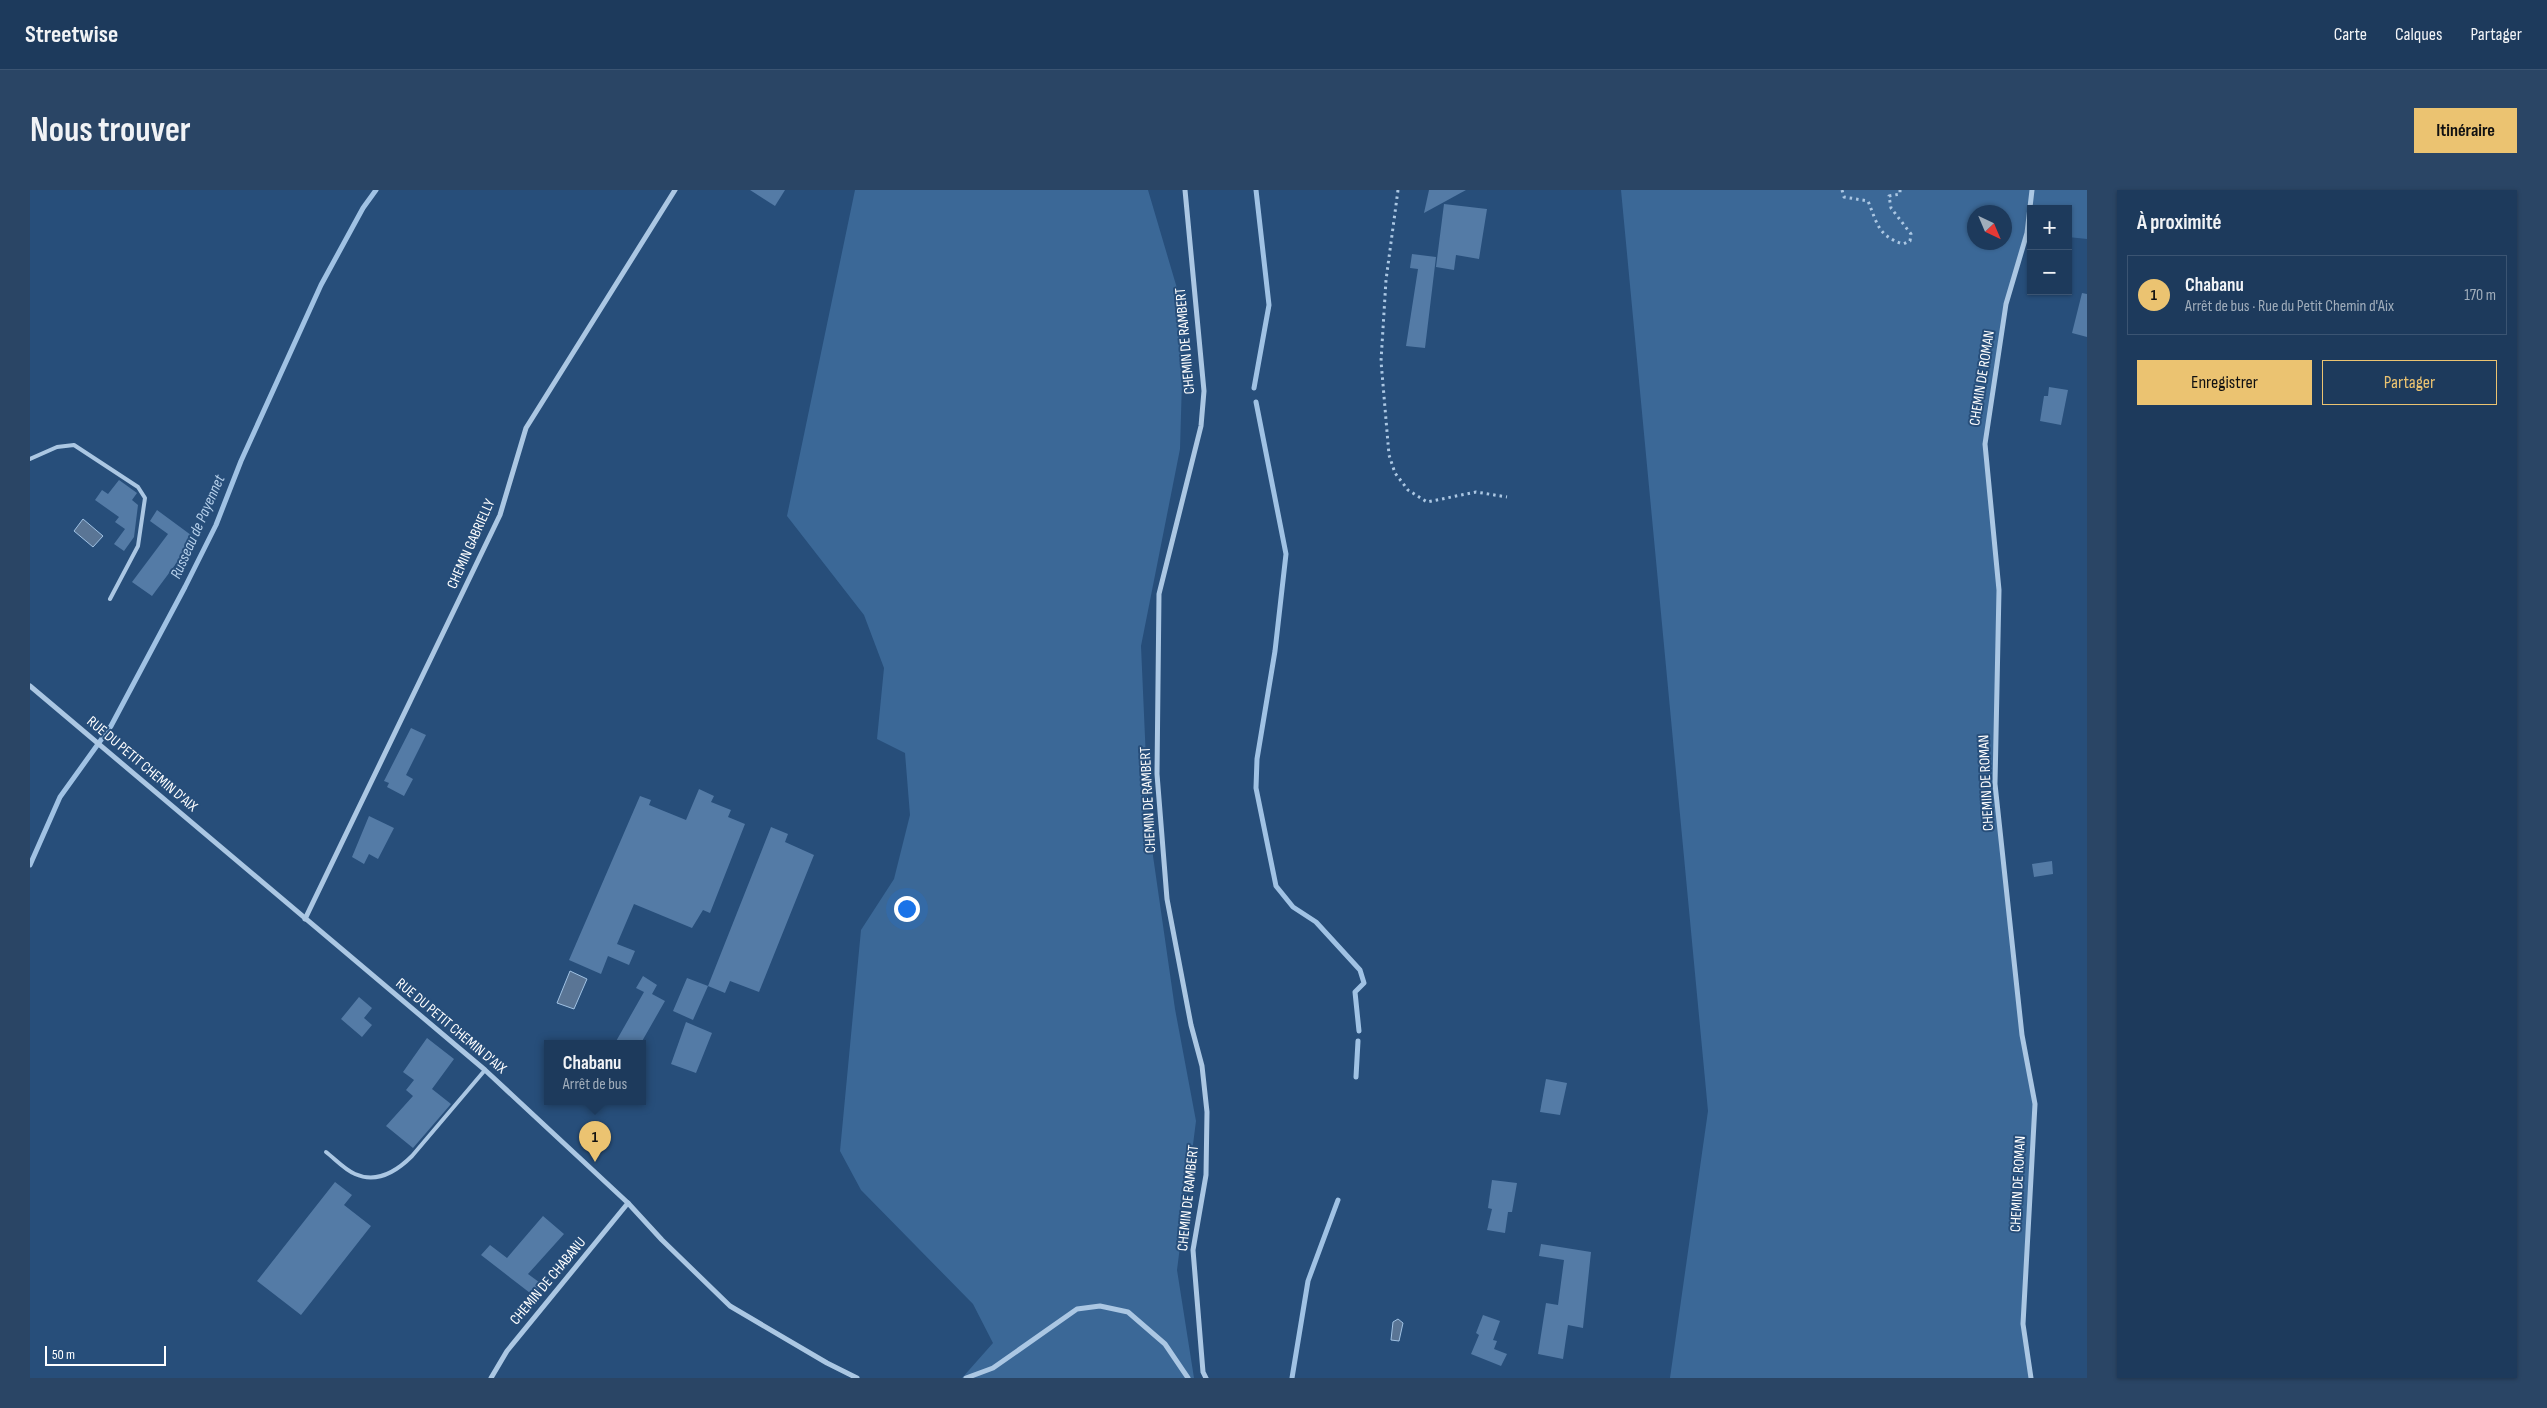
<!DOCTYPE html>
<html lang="fr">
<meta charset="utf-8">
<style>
body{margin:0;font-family:"Sofia Sans Condensed",sans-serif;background:#2a4565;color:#f1f3f6}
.controls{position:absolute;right:15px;top:15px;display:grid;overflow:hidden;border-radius:0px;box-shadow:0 1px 4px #0004}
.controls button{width:45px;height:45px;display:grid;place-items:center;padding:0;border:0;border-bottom:1px solid #3b5472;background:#1d3a5c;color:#f1f3f6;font:25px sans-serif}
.compass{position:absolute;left:1937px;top:15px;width:45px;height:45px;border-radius:50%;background:#1d3a5c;box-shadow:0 1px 4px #0004;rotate:136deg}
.scale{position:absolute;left:15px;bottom:12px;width:121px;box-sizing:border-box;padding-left:5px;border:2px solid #fff;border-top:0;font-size:14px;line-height:18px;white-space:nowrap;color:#fff;-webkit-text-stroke:4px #274e7a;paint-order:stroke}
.you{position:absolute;left:876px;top:718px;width:18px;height:18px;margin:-12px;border:4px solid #fff;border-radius:50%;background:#1a73e8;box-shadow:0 0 0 8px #1a73e833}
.badge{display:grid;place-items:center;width:32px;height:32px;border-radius:50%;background:#ebc371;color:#111;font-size:16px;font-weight:700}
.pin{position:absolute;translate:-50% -41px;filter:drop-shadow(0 1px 2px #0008)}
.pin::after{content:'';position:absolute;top:26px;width:18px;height:15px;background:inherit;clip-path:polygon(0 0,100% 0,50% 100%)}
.popup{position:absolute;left:514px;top:850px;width:102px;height:65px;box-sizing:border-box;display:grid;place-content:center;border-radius:0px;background:#1d3a5c;filter:drop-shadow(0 1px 4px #0005);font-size:16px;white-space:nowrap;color:#a0adbb}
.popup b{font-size:19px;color:#f1f3f6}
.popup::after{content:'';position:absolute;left:50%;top:100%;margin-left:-10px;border:10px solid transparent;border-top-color:#1d3a5c}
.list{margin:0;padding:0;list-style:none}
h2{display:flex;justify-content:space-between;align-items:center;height:65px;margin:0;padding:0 20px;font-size:21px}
h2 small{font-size:16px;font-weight:400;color:#a0adbb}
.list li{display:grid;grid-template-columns:32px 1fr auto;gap:15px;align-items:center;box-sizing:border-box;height:80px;margin:0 10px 10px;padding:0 10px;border:1px solid #3b5472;border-radius:0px}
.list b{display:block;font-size:19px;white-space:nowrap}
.list p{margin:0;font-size:16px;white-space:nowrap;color:#a0adbb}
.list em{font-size:16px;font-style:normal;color:#a0adbb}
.actions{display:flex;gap:10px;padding:15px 20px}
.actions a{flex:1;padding:11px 0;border:1px solid #ebc371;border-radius:0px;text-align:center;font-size:18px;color:#ebc371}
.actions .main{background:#ebc371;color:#111}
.map{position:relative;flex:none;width:2057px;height:1188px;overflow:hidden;border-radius:0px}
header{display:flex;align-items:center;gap:30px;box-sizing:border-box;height:70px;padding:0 25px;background:#1d3a5c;border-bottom:1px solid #3b5472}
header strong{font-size:24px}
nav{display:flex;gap:28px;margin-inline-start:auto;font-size:18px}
.intro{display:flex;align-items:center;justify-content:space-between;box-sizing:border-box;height:120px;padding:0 30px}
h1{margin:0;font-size:35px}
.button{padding:12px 22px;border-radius:0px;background:#ebc371;color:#111;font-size:18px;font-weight:700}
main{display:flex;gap:30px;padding:0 30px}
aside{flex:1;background:#1d3a5c;border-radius:0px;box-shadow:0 1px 4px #0004}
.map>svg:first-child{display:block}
.green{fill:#3b6897;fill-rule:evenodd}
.water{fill:#5a7595;stroke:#a0c2e4}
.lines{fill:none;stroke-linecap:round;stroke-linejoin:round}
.stream{stroke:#a0c2e4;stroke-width:5}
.building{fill:#547ba6}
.path{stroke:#abc7e3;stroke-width:3;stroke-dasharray:2.5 4;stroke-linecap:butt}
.lane{stroke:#abc7e3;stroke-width:4}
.street{stroke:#abc7e3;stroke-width:5}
.labels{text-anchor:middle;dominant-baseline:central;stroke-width:4;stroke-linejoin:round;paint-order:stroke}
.street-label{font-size:15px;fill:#fff;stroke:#274e7a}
.water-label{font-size:16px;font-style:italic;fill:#b6d0eb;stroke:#274e7a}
</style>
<header>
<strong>Streetwise</strong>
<nav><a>Carte</a><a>Calques</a><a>Partager</a></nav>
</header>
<div class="intro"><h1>Nous trouver</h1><a class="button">Itinéraire</a></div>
<main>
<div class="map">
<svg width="2057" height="1188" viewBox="0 0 2057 1188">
<rect width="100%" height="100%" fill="#274e7a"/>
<!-- green -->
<g class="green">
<path d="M825 0H1118L1154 122 1150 259 1111 456 1119 638 1145 819 1166 931 1147 1080 1164 1188H932L963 1153 943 1114 831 1000 810 961 831 740 864 689 880 625 875 563 847 549 854 478 834 425 757 326Z"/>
<path d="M1591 0H2057V49L2038 47V19H2001V43H1997L1976 114 1955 254 1969 400 1965 594 1992 845 2005 914 1993 1134 2001 1188H1640L1678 921ZM1944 22H1974V52H1944Z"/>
</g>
<!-- water -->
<g class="water">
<path d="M53 329 73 346 63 357 44 341Z"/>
<path d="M540 781 557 789 544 819 527 813Z"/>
<path d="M1368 1129 1373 1133 1369 1151 1361 1150 1363 1132Z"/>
</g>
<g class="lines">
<!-- stream -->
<g class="stream">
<path d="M1224 198 1239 115 1226 0"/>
<path d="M1226 212 1256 364 1245 461 1227 569 1226 598 1246 696 1263 717 1286 732 1330 780 1334 793 1325 802 1329 841"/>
<path d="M0 675 30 607 81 536 155 397 186 335 211 271 291 95 333 18 346 0"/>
<path d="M1326 887 1328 851"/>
<path d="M1262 1188 1278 1091 1308 1010"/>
</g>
</g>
<!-- building -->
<g class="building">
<path d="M720 0H755L745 16Z"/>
<path d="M1399 0H1436L1394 23Z"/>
<path d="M1414 14 1457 19 1449 69 1426 65 1424 80 1406 77Z"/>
<path d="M1382 64 1406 67 1395 158 1376 156 1388 79 1380 78Z"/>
<path d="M2052 103 2057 104V147L2042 143Z"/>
<path d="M2019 197 2038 200 2031 235 2010 231 2014 206H2018Z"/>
<path d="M89 290 107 303 102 310 108 315 104 347 94 361 84 354 95 339 85 332 89 327 65 310 72 300 78 304Z"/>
<path d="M127 320 165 348 122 406 102 392 138 344 120 331Z"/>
<path d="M381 538 396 545 376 585 383 589 374 606 357 597 359 593 354 591Z"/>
<path d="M669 599 684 606 681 612 701 620 698 627 715 634 680 723 673 720 662 738 604 714 587 754 605 761 599 775 578 766 571 784 539 770 610 606 621 610 619 615 656 630Z"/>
<path d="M339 626 364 638 348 669 339 664 334 674 322 667Z"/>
<path d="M741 637 758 644 755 652 784 665 729 802 700 791 695 803 678 796 663 830 643 821 657 788 678 796Z"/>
<path d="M2022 671 2023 684 2004 687 2002 674Z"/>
<path d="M613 786 627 795 622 804 635 811 611 853H585L614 802 606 798Z"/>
<path d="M329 807 342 818 334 828 342 835 332 847 311 829Z"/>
<path d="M656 832 682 843 666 883 641 874Z"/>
<path d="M397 848 424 869 402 899 421 914 383 958 356 936 383 906 376 900 384 890 373 882Z"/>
<path d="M1516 889 1537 893 1530 925 1510 922Z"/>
<path d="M1462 990 1487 993 1482 1022H1478L1475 1043 1457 1040 1462 1019 1458 1018Z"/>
<path d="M305 992 322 1005 314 1015 341 1036 271 1125 227 1091Z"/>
<path d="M513 1026 534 1044 498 1084 513 1095 504 1106 451 1065 460 1055 477 1068Z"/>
<path d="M1511 1054 1561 1062 1553 1138 1538 1135 1533 1169 1508 1164 1516 1113 1528 1115 1534 1070 1509 1066Z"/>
<path d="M1453 1125 1470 1131 1463 1150 1467 1151 1464 1159 1477 1164 1471 1176 1441 1164 1449 1145 1446 1143Z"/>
</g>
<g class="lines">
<!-- path -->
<g class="path">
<path d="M1368 0 1356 90 1351 171 1359 265 1365 283 1378 300 1397 312 1446 302 1477 307"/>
<path d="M1812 0 1814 7 1838 11C1847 33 1848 46 1873 54L1880 51 1881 44 1861 18 1859 6 1870 4V0"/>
</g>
<!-- lane -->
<g class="lane">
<path d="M0 269 27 257 44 255 108 297 115 308 108 356 80 409"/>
<path d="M296 962C305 969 315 980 325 984 347 994 367 981 382 966L455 880"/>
</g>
<!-- street -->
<g class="street">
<path d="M1155 0 1174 201 1171 236 1129 404 1127 584 1137 709 1161 835 1172 876 1177 922 1176 985 1163 1060 1173 1182 1176 1188"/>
<path d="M0 496 455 880 598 1013 632 1050 700 1116 797 1173 827 1188"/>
<path d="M275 729 470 325 496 238 645 0"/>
<path d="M461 1188 477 1161 598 1013"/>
<path d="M936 1188 963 1178 1047 1119 1070 1116 1098 1122 1135 1154 1158 1188"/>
<path d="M2001 1188 1993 1134 2005 914 1992 845 1965 594 1969 400 1955 254 1976 114 1997 43 2002 0"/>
</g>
</g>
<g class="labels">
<!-- street labels -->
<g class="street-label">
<text transform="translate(1155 151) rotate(-95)">CHEMIN DE RAMBERT</text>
<text transform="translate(1952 188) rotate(-81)">CHEMIN DE ROMAN</text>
<text transform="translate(441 354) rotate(-66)">CHEMIN GABRIELLY</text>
<text transform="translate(112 574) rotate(40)">RUE DU PETIT CHEMIN D'AIX</text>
<text transform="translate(1956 593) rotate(-93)">CHEMIN DE ROMAN</text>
<text transform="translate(1118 610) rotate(-93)">CHEMIN DE RAMBERT</text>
<text transform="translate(421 836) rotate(40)">RUE DU PETIT CHEMIN D'AIX</text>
<text transform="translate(1988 994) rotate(-87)">CHEMIN DE ROMAN</text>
<text transform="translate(1158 1008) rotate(-84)">CHEMIN DE RAMBERT</text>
<text transform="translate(518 1091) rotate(-50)">CHEMIN DE CHABANU</text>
</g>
<!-- water labels -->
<g class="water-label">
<text transform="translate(168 337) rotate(-66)">Russeau de Payennet</text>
</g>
</g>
</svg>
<div class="controls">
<button>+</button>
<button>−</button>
</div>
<svg class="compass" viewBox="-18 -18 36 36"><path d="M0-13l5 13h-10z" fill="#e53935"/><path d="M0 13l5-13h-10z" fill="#a0adbb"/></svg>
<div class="scale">50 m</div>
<div class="you"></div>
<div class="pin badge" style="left:565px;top:972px">1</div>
<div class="popup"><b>Chabanu</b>Arrêt de bus</div>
</div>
<aside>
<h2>À proximité<small></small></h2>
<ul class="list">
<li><span class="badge">1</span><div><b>Chabanu</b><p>Arrêt de bus · Rue du Petit Chemin d'Aix</p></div><em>170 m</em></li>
</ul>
<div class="actions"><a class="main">Enregistrer</a><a>Partager</a></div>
</aside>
</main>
